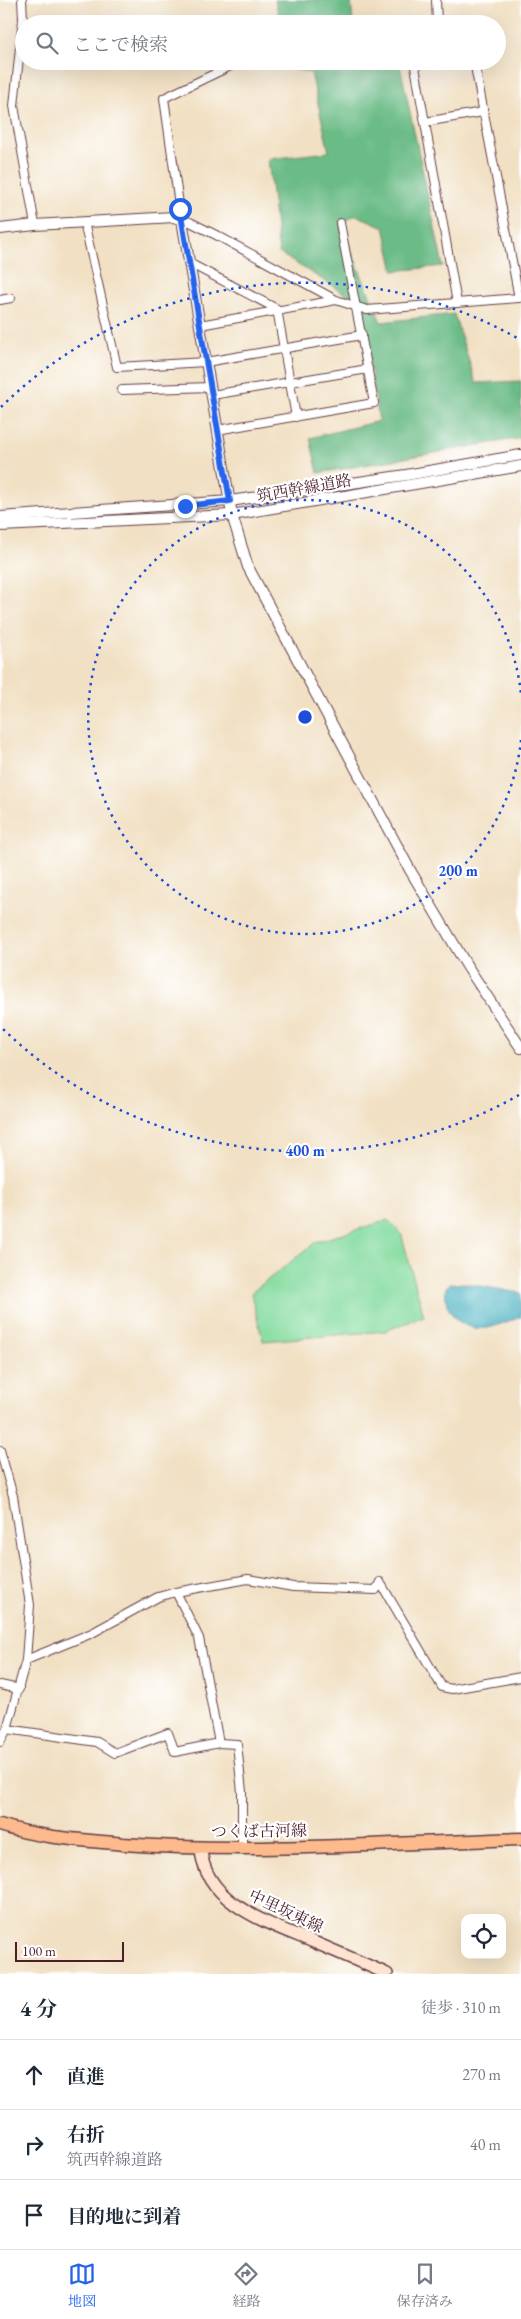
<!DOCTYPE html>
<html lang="ja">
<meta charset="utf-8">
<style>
body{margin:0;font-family:"EB Garamond","Noto Serif JP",serif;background:#f6f6f7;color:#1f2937}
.controls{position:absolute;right:15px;bottom:15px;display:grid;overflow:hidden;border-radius:10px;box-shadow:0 5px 20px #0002}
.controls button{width:45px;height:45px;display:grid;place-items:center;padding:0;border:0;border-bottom:1px solid #e0e1e3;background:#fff;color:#1f2937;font:25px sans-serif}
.scale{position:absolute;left:15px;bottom:12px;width:109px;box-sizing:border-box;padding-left:5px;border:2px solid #4a1f2b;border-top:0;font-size:14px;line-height:18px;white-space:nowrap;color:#4a1f2b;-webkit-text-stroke:4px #fff;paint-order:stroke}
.stop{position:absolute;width:15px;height:15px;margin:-11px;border:4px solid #2563eb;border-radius:50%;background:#fff}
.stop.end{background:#2563eb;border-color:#fff;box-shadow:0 1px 5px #0008}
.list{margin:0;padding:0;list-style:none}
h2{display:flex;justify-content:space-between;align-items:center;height:65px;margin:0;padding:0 20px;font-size:21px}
h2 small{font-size:16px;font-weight:400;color:#747a83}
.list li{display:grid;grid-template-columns:32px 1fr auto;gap:15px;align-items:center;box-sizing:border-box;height:70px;padding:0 20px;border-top:1px solid #e0e1e3}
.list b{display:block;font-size:19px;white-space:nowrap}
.list p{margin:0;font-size:16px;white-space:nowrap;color:#747a83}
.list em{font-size:16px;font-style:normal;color:#747a83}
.icon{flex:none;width:28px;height:28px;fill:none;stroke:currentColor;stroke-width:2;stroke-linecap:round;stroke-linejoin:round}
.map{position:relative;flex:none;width:521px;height:1974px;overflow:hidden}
.search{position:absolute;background:#fff;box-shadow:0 5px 20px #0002;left:15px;right:15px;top:15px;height:55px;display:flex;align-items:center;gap:12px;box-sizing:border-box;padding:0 18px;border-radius:28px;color:#747a83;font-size:19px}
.sheet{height:275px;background:#fff}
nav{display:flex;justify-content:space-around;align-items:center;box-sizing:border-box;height:70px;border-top:1px solid #e0e1e3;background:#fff;font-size:14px;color:#747a83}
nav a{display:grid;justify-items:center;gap:2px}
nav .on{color:#2563eb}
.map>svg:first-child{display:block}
.green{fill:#84db9f;stroke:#677d65}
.forest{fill:#6bbb86;stroke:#5a6d58}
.water{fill:#3eabbc;stroke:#446574}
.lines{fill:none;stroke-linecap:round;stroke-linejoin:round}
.minor-casing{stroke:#633c42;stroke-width:10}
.tertiary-casing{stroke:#633c42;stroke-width:12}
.secondary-casing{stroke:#633c42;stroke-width:14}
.primary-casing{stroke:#633c42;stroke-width:15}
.minor{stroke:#fff;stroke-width:8}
.tertiary{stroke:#fff;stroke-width:10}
.secondary{stroke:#fee3d1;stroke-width:11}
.primary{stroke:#fcba8d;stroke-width:12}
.route{stroke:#2563eb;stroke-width:6}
.ring{fill:none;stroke:#1d4ed8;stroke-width:2.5;stroke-dasharray:2.5 5}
.labels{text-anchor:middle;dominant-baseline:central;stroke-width:4.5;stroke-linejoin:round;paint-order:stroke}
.street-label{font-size:16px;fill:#4a1f2b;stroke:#fff}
.centre{fill:#1d4ed8;stroke:#fff;stroke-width:2.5}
.ring-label{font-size:15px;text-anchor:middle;font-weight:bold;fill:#1d4ed8;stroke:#fff;stroke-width:4.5;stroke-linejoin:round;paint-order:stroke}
</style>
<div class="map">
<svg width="521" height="1974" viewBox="0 0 521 1974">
<rect width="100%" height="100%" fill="#fff"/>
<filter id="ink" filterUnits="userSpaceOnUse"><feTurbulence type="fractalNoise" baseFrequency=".02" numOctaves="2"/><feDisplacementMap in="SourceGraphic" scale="10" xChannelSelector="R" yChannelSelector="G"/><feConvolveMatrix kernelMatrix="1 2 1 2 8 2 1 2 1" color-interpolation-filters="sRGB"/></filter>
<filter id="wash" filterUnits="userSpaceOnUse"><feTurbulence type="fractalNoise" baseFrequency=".0096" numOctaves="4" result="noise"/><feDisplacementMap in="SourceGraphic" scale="20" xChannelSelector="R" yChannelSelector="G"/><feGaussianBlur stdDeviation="1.12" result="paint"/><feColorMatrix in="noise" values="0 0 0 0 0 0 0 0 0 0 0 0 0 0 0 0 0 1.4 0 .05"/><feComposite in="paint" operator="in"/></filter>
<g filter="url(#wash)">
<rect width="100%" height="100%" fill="#f1e0c3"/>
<!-- green -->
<path class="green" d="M388 1220 401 1233 424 1316 385 1331 263 1341 251 1293 316 1242Z"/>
<!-- forest -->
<g class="forest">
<path d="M275 0H351L353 24H281Z"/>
<path d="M289 61H399L443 266 394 271 384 227 356 215 340 224 381 322 454 314 476 383 521 381V438L318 473 310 438 379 421 360 303 279 253 268 159 329 152 311 73 291 68Z"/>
</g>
<!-- water -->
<path class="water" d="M464 1283 521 1293V1317C509 1320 499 1326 488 1328 462 1332 442 1313 446 1287L451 1284Z"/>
</g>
<g filter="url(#ink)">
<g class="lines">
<defs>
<g id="minor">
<path d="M22 0 23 18 14 106 35 225"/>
<path d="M436 0 437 24"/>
<path d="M414 61 457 303"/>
<path d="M425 122 483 112"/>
<path d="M181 219 164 98 241 61"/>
<path d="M182 220 190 222 218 236 336 300 367 310 519 298 474 61"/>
<path d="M84 222 117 367 206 362 362 335"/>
<path d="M189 263 277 309 296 417"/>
<path d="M0 300 11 298"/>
<path d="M200 325 336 300"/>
<path d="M122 390 210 387"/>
<path d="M212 395 368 369"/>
<path d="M217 430 374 403 340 223"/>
<path d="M0 1450 13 1496 30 1605 26 1660 7 1729 0 1742"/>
<path d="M176 1592 199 1638 219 1743 237 1744 242 1792V1848"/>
<path d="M26 1660 92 1633 158 1597 176 1592 248 1579 293 1587 376 1590 380 1582 442 1687 452 1689 521 1677"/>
<path d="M0 1685 19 1689"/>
<path d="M7 1729 97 1742 115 1753 168 1733 175 1752 219 1743"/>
</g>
<g id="tertiary">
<path d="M0 229 35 225 174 217 182 220 232 515 248 567 410 870 467 966 521 1048"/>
<path d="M0 517 230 501 406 475 521 455"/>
<path d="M0 526 232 515 521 466"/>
</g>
<path id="secondary" d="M201 1848C203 1904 273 1925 316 1943 339 1953 363 1963 387 1974"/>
<path id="primary" d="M0 1825C39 1838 83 1840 123 1844 255 1854 389 1843 521 1839"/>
</defs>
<!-- minor casing -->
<use href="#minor" class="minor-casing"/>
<!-- tertiary casing -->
<use href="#tertiary" class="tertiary-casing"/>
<!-- secondary casing -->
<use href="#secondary" class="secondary-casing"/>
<!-- primary casing -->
<use href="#primary" class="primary-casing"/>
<!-- minor -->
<use href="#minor" class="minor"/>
<!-- tertiary -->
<use href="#tertiary" class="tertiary"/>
<!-- secondary -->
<use href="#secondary" class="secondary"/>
<!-- primary -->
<use href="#primary" class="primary"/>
</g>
</g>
<g class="lines" filter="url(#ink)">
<!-- route -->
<path class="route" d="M180 209 230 501 185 506"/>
</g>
<!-- distance rings -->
<g class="ring">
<path d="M521 740A217 217 0 1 1 521 694"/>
<path d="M519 1095A434 434 0 0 1 1 1027M1 407A434 434 0 0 1 519 339"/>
</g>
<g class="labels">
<!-- street labels -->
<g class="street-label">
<text transform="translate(304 488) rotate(-10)">筑西幹線道路</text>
<text transform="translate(259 1831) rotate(-1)">つくば古河線</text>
<text transform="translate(286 1911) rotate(25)">中里坂東線</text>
</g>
</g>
<circle cx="305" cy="717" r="8" class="centre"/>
<g class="ring-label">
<text x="458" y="876">200 m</text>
<text x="305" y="1156">400 m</text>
</g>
</svg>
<div class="controls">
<button><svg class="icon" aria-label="locate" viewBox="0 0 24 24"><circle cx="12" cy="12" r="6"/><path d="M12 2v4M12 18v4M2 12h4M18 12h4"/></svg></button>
</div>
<div class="scale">100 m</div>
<div class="stop" style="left:180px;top:209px"></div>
<div class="stop end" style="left:185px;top:506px"></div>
<div class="search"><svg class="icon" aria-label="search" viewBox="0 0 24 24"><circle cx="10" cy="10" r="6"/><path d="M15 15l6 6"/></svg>ここで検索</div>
</div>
<section class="sheet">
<h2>4 分<small>徒歩 · 310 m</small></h2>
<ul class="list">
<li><svg class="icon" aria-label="ahead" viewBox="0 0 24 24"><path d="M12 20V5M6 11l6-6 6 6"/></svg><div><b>直進</b></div><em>270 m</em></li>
<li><svg class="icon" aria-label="right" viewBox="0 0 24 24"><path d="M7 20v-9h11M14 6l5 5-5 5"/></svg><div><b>右折</b><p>筑西幹線道路</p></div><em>40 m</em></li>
<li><svg class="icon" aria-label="arrive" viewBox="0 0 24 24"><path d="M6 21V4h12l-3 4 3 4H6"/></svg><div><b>目的地に到着</b></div></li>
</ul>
</section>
<nav>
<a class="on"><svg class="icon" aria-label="map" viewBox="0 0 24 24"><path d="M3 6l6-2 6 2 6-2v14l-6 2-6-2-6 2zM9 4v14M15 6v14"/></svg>地図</a>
<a><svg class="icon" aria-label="directions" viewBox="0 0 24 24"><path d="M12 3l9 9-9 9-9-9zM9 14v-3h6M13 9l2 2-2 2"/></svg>経路</a>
<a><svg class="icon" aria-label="saved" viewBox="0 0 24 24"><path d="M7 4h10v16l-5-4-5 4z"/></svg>保存済み</a>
</nav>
